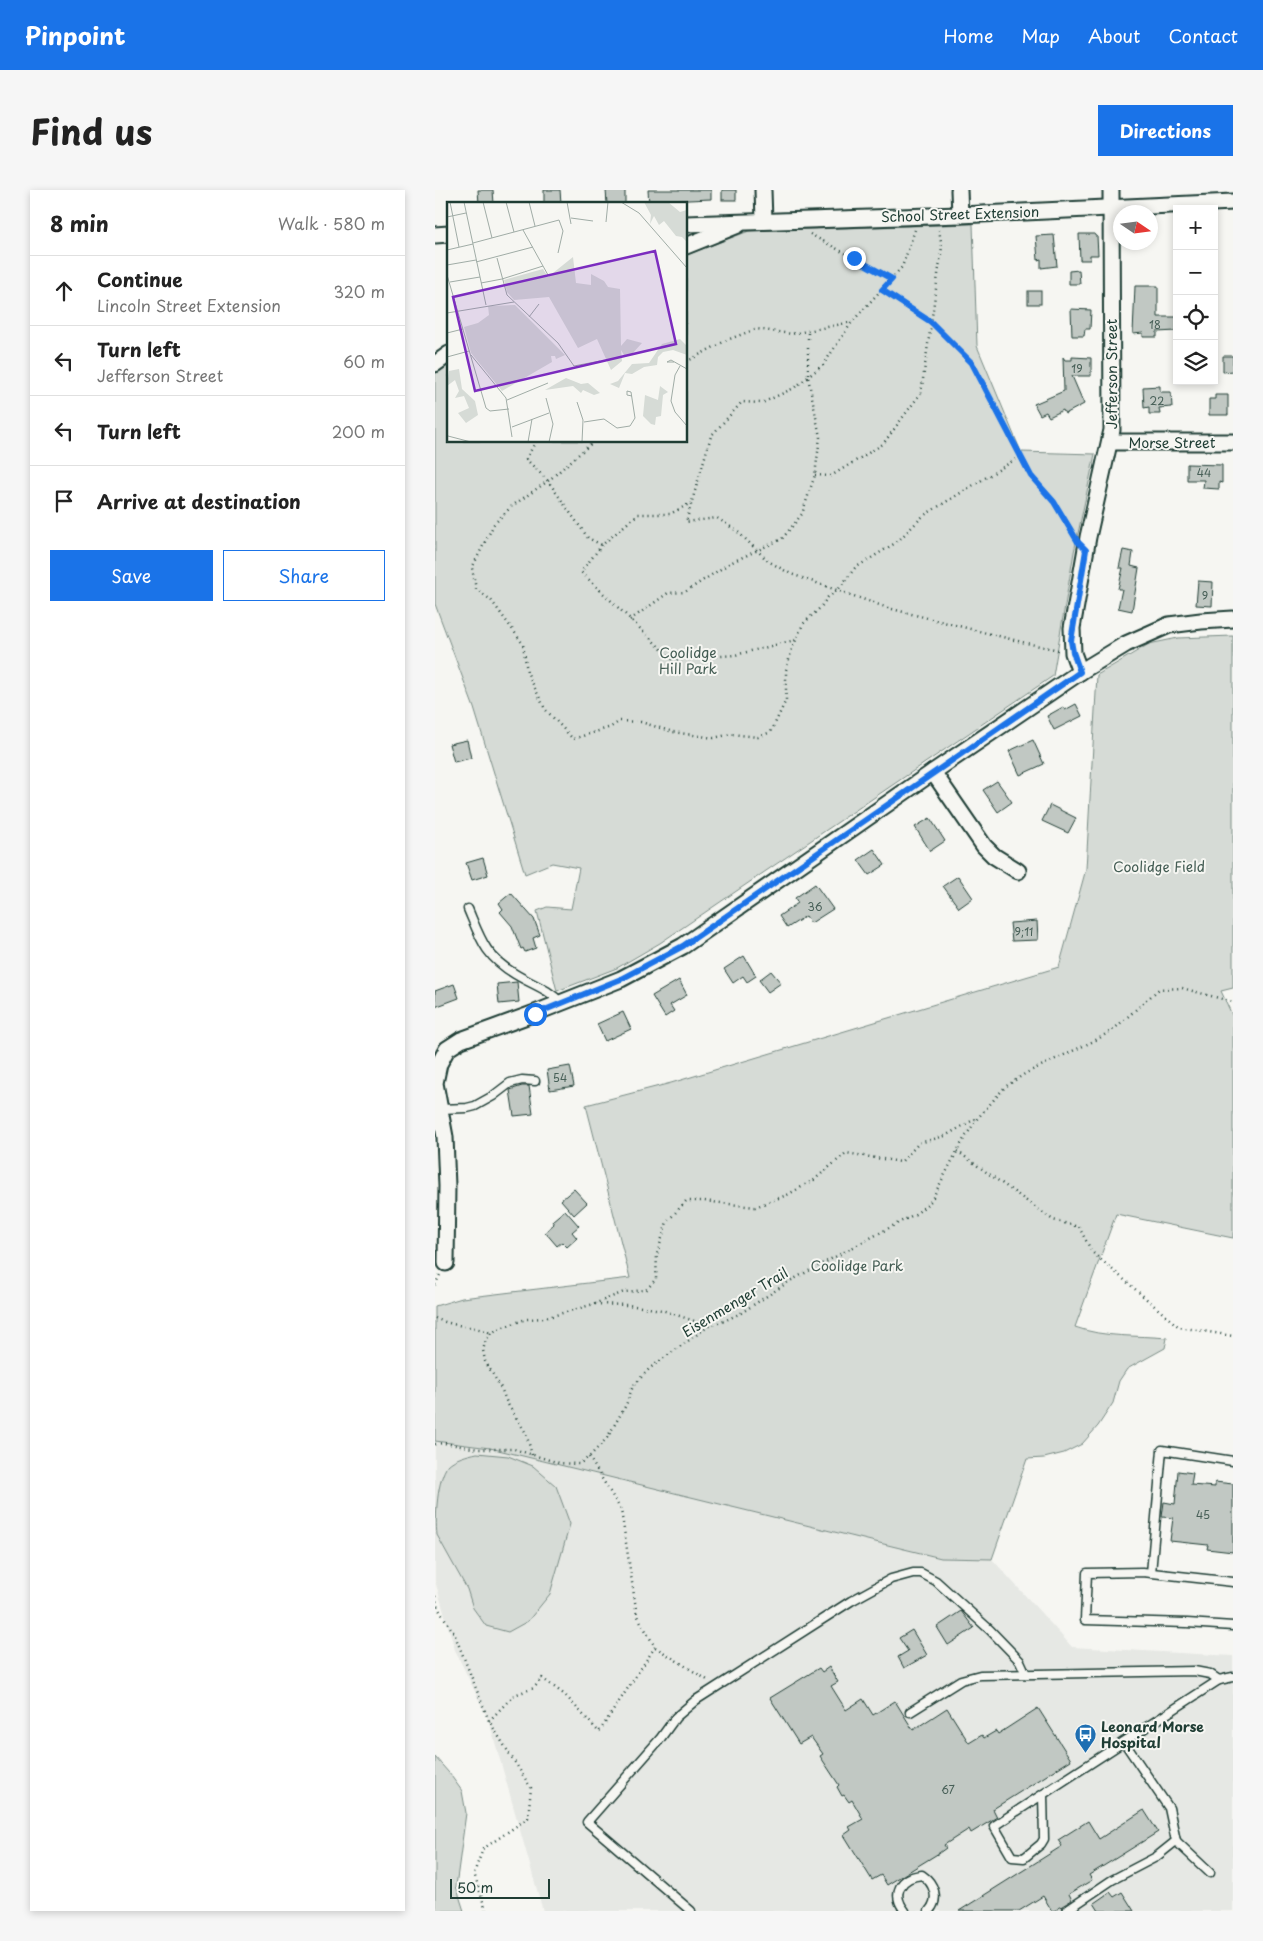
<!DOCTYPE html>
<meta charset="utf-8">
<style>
body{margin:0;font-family:"Playpen Sans",sans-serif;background:#f6f6f6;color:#222}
.controls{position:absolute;right:15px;top:15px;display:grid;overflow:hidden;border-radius:0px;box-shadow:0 2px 8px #0003}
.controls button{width:45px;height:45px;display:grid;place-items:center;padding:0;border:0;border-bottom:1px solid #e0e0e0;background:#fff;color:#222;font:25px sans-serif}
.compass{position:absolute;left:678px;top:15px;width:45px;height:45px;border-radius:50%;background:#fff;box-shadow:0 2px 8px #0003;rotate:103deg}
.scale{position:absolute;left:15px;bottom:12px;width:100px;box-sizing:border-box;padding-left:5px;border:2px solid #1f3d34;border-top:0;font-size:14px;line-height:18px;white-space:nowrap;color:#1f3d34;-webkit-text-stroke:4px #f6f6f2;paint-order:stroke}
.stop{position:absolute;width:15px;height:15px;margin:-11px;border:4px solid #1a73e8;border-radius:50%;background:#fff}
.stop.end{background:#1a73e8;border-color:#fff;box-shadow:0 1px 5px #0008}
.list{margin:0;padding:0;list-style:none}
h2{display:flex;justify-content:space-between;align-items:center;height:65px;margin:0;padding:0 20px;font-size:21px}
h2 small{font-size:16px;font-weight:400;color:#767676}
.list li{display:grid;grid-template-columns:32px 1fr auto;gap:15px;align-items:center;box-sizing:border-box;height:70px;padding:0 20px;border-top:1px solid #e0e0e0}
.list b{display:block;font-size:19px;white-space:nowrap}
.list p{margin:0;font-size:16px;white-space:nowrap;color:#767676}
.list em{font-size:16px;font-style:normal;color:#767676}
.actions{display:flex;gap:10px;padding:15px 20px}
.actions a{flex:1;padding:11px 0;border:1px solid #1a73e8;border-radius:0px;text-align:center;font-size:18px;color:#1a73e8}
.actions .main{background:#1a73e8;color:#fff}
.icon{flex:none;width:28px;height:28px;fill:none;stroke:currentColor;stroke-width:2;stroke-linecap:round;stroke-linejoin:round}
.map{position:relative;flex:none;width:798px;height:1721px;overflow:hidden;border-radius:0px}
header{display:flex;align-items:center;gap:30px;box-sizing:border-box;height:70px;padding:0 25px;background:#1a73e8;color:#fff}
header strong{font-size:24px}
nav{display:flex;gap:28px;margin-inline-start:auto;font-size:18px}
.intro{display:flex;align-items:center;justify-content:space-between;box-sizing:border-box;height:120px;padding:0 30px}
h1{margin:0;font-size:35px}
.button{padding:12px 22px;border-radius:0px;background:#1a73e8;color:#fff;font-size:18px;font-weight:700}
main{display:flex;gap:30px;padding:0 30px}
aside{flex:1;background:#fff;border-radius:0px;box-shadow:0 2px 8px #0003}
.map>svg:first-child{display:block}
.built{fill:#e6e8e4}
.green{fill:#d6dbd6;stroke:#7a8c85}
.building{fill:#c1c8c3;stroke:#1f3d34}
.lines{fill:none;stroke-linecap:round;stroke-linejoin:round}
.service-casing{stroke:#1f3d34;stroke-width:11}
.minor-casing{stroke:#1f3d34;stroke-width:19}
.path{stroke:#1f3d34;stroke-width:2.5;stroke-dasharray:1 4;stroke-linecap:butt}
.service{stroke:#f6f6f2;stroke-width:8}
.minor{stroke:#f6f6f2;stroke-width:15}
.route{stroke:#1a73e8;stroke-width:6}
.labels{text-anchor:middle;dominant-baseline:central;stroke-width:4;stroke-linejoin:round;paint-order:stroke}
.number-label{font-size:11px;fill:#486058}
.street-label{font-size:14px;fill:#1f3d34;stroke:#f6f6f2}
.park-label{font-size:14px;fill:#445d54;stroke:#f6f6f2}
.poi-label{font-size:14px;font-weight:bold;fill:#1f3d34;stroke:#f6f6f2;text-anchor:start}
.inset-road{fill:none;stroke:#a0aca6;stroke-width:1}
.view{fill:#7b2cbf;fill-opacity:0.15;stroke:#7b2cbf;stroke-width:2.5}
.inset-edge{fill:none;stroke:#1f3d34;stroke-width:2.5}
</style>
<header>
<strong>Pinpoint</strong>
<nav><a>Home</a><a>Map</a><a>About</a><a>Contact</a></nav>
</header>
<div class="intro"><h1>Find us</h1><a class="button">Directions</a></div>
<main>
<aside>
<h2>8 min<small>Walk · 580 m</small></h2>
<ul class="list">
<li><svg class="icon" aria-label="ahead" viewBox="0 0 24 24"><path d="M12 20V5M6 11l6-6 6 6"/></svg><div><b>Continue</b><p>Lincoln Street Extension</p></div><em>320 m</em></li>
<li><svg class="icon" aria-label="left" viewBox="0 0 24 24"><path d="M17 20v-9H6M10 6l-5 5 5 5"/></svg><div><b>Turn left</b><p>Jefferson Street</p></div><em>60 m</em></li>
<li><svg class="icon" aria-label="left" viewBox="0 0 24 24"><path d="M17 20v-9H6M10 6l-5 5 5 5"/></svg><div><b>Turn left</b></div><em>200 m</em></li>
<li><svg class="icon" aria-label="arrive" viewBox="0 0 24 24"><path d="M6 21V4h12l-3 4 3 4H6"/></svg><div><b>Arrive at destination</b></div></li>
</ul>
<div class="actions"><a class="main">Save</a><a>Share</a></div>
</aside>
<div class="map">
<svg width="798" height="1721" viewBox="0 0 798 1721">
<rect width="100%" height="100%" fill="#f6f6f2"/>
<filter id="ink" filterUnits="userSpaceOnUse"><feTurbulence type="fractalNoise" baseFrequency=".02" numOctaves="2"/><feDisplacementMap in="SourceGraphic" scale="10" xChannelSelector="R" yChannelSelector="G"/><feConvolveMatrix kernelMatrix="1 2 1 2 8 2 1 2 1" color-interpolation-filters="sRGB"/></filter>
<g filter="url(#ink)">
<!-- built -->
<path class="built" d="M0 1251 55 1258 506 1368 557 1369 637 1457 798 1466V1721H108L54 1531 20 1460 0 1391Z"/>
<!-- green -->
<g class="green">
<path d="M538 34 542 156 586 262 660 264 639 362 618 486 225 753 182 778 122 801 102 721 112 717 136 719 144 678 117 673 90 684 39 518 0 414V183L14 174V251H251V65L314 41Z"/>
<path d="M798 446V798L786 801 798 827V1048L681 1024 640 1137C670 1148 701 1145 732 1148L730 1158 692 1179 684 1191 678 1213 663 1236 647 1254 629 1263 609 1268 592 1269 557 1369 506 1368 55 1258 0 1251V1116L27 1108 195 1088 151 915 236 893 624 777 651 679 662 485 714 454 743 448Z"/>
<path d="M42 1263 73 1266 98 1276 121 1296 135 1334 115 1404 93 1431 73 1442 51 1436 38 1418 32 1399 2 1345C0 1328 2 1289 13 1275 20 1268 33 1265 42 1263Z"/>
<path d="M0 1567 14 1583 27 1601 31 1623 21 1696 29 1721H0Z"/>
</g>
<!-- building -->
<g class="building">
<path d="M43 0H58L59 14H44Z"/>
<path d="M109 0H125L126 13 109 14Z"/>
<path d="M171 0H190V14H172Z"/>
<path d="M213 0H276V9L231 11V14H214Z"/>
<rect x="287" y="0" width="14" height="10"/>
<path d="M644 44H660V46H662L663 65H655V70H645Z"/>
<path d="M619 45 622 76 606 78V69L603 70 601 46Z"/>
<path d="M644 80 645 94H634V81Z"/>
<path d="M700 96H723V127H742V141L722 142V147H708V143L698 144Z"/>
<rect x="593" y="101" width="13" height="13"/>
<path d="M636 119 656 120 655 139H650L649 146H637Z"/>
<path d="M788 166H798V181L788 182Z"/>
<path d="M628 167 630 170H637V167L656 168V186H637L649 214 630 224 628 220 614 227 611 222 605 225 599 214 629 201Z"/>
<path d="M725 196V202H736L737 217 724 218 725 224H714V217L709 218 708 197Z"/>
<path d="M780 205H793V225H774V209H780Z"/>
<path d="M752 274 787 275V293L784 292V299L768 298 769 290H752Z"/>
<path d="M688 360 698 362 696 376 704 378 697 421 683 418 687 399H683L688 378H684Z"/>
<path d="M763 391 778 392 777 416 761 415Z"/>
<path d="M641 514 647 526 619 540 612 526 628 517 630 520Z"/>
<path d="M32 550 36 568 19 572 14 554Z"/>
<path d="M598 550 609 574 585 585 574 561Z"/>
<path d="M562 591 577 612 563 622 548 600Z"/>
<path d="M615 615 641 628 633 643 607 631Z"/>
<path d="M495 628 510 651 495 661 480 637Z"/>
<path d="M439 659 450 675 434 685 423 670Z"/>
<path d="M48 668 53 685 37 690 31 673Z"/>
<path d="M523 686 538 708 524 718 508 696Z"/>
<path d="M380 694 398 719 376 733 371 726 352 738 344 726 363 713 360 708Z"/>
<path d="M76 703 99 729 105 745 98 748 101 758 90 762 88 758 86 759 77 736 65 722 68 719 64 713Z"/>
<path d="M602 731 603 750 577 751 575 733Z"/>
<path d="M309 766 321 786 312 792 308 786 298 793 289 779Z"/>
<path d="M336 781 346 793 333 802 324 790Z"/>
<path d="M244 790 252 805 235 815 239 821 230 827 217 806Z"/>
<path d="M82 792 84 812 64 814 62 794Z"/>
<path d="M19 794 24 808 0 817V801Z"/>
<path d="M188 822 196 839 170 851 162 834Z"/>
<path d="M135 876 139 896 115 900 112 880Z"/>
<path d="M87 896H94L98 924 79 926 75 900Z"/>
<path d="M139 999 152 1013 139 1025 126 1010Z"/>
<path d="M130 1020 144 1036 137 1042 142 1048 132 1057 127 1052 122 1056 110 1042 119 1034 117 1031Z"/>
<path d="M743 1281 758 1283 756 1295 780 1297V1292L798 1294V1362L772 1359 773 1355 735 1351 738 1328 727 1327 729 1312 740 1314Z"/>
<path d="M526 1421 539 1438 513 1455 502 1437Z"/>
<path d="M477 1440 492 1465 469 1478 463 1467 473 1461 464 1448Z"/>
<path d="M394 1477 403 1492 396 1496 411 1520 428 1509 438 1525 460 1511 478 1540 512 1518 534 1553 547 1545 549 1548 561 1541 563 1544 603 1518 636 1570 558 1619 562 1627 536 1643 534 1639 509 1655 511 1658 504 1663 452 1695 446 1685 437 1690 409 1645 416 1640 414 1637 428 1629 417 1610 414 1612 409 1605 407 1606 402 1597 404 1595 385 1566 388 1564 376 1547 364 1554 335 1508 384 1478 387 1482Z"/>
<path d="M709 1620 723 1642 654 1685 657 1690 634 1704 637 1710 619 1721H617L608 1706 584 1721H524L627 1656 623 1650 653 1631 664 1649Z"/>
<path d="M675 1702 679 1707 687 1702 699 1721H664L659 1713Z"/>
</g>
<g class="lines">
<defs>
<g id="service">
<path d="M33 719C46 750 50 766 80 784 96 794 114 799 126 813"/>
<path d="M5 919 32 918 40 916 58 906 75 893 87 890 100 891"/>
<path d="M716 1383 727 1260 798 1271"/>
<path d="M798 1392 708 1382 652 1383 650 1430 752 1433 798 1436"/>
<path d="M475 1522 526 1490 545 1485 759 1481 775 1484 784 1490"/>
<path d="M608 1604 609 1649 606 1654 589 1668 577 1667 559 1636 784 1490 798 1487"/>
<path d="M741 1651 775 1683"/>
<path d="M256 1721 152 1632 225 1549 241 1527 261 1510 416 1411 456 1389 478 1383H486L501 1391 555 1440 585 1471 591 1484"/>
<path d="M470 1721C456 1704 465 1687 487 1685 499 1693 505 1709 494 1721"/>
<path d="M631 1721 677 1690 721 1667 741 1651 734 1618 689 1552"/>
</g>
<g id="minor">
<path d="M328 0 329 31"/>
<path d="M524 0 525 25"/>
<path d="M251 34 525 25 798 12"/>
<path d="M0 45 14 44"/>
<path d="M251 56 303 35"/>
<path d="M0 174 14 164"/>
<path d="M675 252H798"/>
<path d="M645 482 638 463 637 438 653 347 677 240 676 0"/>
<path d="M498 582 549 656 559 666 583 681"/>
<path d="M11 1073 12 996 10 947 0 893 4 874 12 859 26 850 100 823 186 789 248 756 498 582 645 482 691 454 734 435 766 431 798 429"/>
</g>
</defs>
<!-- service casing -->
<use href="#service" class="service-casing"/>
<!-- minor casing -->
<use href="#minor" class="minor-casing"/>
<!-- path -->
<g class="path">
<path d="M480 40 467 77 417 132 388 175 359 198 327 213 307 212 276 246 251 332 282 328 302 341 333 371 356 384 453 418 591 453 624 460"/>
<path d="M375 44 457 89"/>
<path d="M447 101 496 132 537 173 596 286 619 312 639 345"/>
<path d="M251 172 292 150 321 139 357 144 417 132"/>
<path d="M101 251 91 269 113 291 153 348 167 355 203 324H235L256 313"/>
<path d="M159 251 113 291 77 316 59 334 37 378 41 399 56 410 88 454 92 482 110 519 138 549 176 537 185 531 206 532 238 542 279 548 296 544 323 547 336 542 351 510V480L357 459 368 434 386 417 393 407 403 400 420 378 462 352 488 326 586 266"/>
<path d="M380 285 396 286 448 254 486 203 507 57 504 40"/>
<path d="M167 355 146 382 238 470 300 465 360 450"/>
<path d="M195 430 233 403 250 402 295 373 347 349 367 324 380 285 385 247 373 187V141"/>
<path d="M522 961 618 1030 644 1037 657 1062 744 1137 798 1146"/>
<path d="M0 1095 5 1085"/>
<path d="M159 1114 189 1102 211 1100 221 1089 222 1064 232 1032 251 1011H269L320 1017 352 1005 379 990 411 963 466 972 484 953 510 946 540 929"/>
<path d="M0 1128C18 1137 38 1135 56 1143"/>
<path d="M0 1254 9 1253 43 1259H79L124 1273 144 1274 154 1267 172 1248 191 1215 198 1196 215 1178 274 1136 289 1131 306 1123 355 1091 482 1023 496 1011 527 952 542 929 570 897 591 883 663 849 679 839 724 799 747 798 798 812"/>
<path d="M97 1265 91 1243 72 1213 66 1198 50 1171 48 1160 51 1150 56 1143 63 1139 91 1129 110 1128 159 1114 193 1115 227 1120 274 1136"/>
<path d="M154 1267 186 1320 202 1425 220 1457 274 1491"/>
<path d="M0 1406 3 1418 19 1443 54 1531 96 1598 93 1628 48 1659 39 1683 51 1721"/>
<path d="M54 1531 79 1505 99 1498 107 1488 130 1505 164 1542 220 1457"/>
</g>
<!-- service -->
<use href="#service" class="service"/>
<!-- minor -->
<use href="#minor" class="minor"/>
</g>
</g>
<g class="lines" filter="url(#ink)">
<!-- route -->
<path class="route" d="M100 824 186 789 248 756 645 482 638 462 636 451 651 360 643 352 619 312 596 286 537 173 496 132 447 100 457 89 419 68"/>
</g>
<!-- icons -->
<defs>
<symbol id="bus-pin" viewBox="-11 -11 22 30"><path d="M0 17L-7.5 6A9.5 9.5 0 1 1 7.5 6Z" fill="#1f6fb2" stroke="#f6f6f2"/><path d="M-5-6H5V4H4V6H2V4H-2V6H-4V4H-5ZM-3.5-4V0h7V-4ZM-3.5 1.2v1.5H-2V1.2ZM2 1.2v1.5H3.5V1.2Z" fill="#fff"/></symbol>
</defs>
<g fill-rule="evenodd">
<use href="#bus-pin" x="638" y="1532" width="25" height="34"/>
</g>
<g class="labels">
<!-- number labels -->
<g class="number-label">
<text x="720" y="134">18</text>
<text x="642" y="178">19</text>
<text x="722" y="210">22</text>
<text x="769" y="282">44</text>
<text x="770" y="405">9</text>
<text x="380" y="716">36</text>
<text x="589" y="741">9;11</text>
<text x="125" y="887">54</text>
<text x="768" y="1324">45</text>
<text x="513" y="1599">67</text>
</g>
<!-- street labels -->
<g class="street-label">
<text transform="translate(525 24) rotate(-2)">School Street Extension</text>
<text transform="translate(676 184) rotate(-90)">Jefferson Street</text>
<text x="737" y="252">Morse Street</text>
<text transform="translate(300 1112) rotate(-31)">Eisenmenger Trail</text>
</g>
<!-- park labels -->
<g class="park-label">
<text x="253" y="462">Coolidge<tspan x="253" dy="16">Hill Park</tspan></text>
<text x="724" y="676">Coolidge Field</text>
<text x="422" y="1075">Coolidge Park</text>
</g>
<!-- poi labels -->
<g class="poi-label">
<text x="666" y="1536">Leonard Morse<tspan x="666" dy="16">Hospital</tspan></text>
</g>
</g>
<!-- overview -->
<g transform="translate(12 12)">
<rect width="240" height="240" fill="#f6f6f2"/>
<path d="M197 0H221L233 10 240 8V40L235 35 229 34 217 19 212 23 207 14 203 22 204 13ZM126 55 129 81 144 83V72L157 79 161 85 173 87 174 144 180 137 195 141 184 153H177L174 148 175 159 164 168 150 137 131 146 102 95 67 98 60 90 57 78 96 67 101 75ZM68 103 118 153 109 157 108 154H104L105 160 55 189 24 151 17 125 31 121 42 113 41 104ZM233 137 240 144V153L226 148 216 150 211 155 210 163 197 165 185 172 178 171 172 186 163 182 171 179 185 162 202 161 215 142ZM12 167 15 187 28 199 31 213 19 221 11 211 22 206 17 194 8 196 12 189 8 178 0 184 2 169ZM119 176 134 182 141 181 153 191 147 193 136 188 134 191 126 184 98 188ZM213 184 221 190 216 193 214 214 209 215 208 223 204 222 196 214 198 193 211 198Z" fill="#d6dbd6"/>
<path class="inset-road" d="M3 0 12 45M17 0 39 103M36 0 45 36M59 0 67 30M82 0 88 24M120 0 124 22M174 0 192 11 240 66M0 15 19 11M124 16 146 19M159 20 161 0M76 28 101 73M26 41 112 18 116 29 111 51M0 48 26 42M50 56 60 93 111 141 127 164 153 159M29 60 86 45M0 63 29 58M0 73 39 206 43 209 62 207M55 77 96 64M3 80 33 75M34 81 55 77M0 111 67 100M82 115 92 102M0 131 16 127M24 153 59 196 65 235M0 155 22 149M227 160H220L224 158 240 167M233 164 228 173 224 199 228 210 240 224M99 196 106 222 102 240M60 198 101 181M130 200 136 218 135 240M137 220 157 217 170 226 183 224 188 216 184 190 180 189V193L185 194M65 225 102 211M1 234 24 240M81 240 85 217"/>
<path class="view" d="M208 49 229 142 28 189 6 95Z"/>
<rect width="240" height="240" class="inset-edge"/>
</g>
</svg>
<div class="controls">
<button>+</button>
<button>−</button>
<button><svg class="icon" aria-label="locate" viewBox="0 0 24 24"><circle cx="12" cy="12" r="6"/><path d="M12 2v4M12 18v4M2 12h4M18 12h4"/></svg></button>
<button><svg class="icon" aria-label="layers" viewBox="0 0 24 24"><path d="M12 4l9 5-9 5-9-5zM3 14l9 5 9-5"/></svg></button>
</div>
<svg class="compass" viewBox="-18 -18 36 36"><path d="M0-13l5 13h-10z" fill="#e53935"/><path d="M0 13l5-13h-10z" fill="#767676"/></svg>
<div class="scale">50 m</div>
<div class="stop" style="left:100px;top:824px"></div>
<div class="stop end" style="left:419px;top:68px"></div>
</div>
</main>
